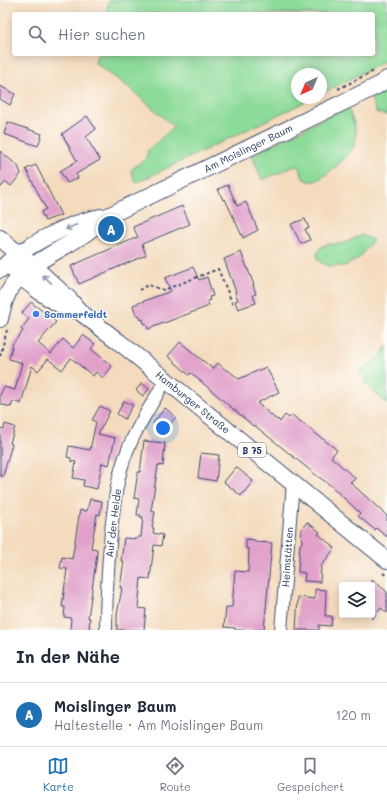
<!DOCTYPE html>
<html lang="de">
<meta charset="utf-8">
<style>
body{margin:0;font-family:Mali,sans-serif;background:#f6f6f7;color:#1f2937}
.controls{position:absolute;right:12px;bottom:12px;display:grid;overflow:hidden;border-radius:4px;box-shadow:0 2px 10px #0003}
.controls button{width:36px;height:36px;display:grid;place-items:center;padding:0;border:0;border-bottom:1px solid #e0e1e3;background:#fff;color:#1f2937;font:20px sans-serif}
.compass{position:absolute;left:291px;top:68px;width:36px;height:36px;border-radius:50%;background:#fff;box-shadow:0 2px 10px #0003;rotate:224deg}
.you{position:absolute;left:163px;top:428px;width:14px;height:14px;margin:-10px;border:3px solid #fff;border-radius:50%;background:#1a73e8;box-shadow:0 0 0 6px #1a73e833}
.badge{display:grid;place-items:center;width:26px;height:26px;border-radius:50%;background:#1f6fb2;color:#fff;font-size:13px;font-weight:700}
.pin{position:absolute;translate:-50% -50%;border:2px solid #fff;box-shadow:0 1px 4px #0006}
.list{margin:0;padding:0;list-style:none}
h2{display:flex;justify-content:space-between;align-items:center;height:52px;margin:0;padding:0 16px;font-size:17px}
h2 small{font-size:13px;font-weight:400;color:#747a83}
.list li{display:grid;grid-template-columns:26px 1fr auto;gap:12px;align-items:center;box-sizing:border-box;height:64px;padding:0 16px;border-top:1px solid #e0e1e3}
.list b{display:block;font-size:15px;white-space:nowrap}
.list p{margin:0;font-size:13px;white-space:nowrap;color:#747a83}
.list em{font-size:13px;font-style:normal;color:#747a83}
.icon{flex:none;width:22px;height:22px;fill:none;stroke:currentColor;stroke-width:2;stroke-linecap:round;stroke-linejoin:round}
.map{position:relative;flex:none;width:387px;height:630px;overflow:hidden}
.search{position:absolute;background:#fff;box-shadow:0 2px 10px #0003;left:12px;right:12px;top:12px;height:44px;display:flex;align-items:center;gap:10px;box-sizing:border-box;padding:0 14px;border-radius:4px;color:#747a83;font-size:15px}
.sheet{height:116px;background:#fff}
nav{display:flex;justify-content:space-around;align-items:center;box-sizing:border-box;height:56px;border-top:1px solid #e0e1e3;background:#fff;font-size:11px;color:#747a83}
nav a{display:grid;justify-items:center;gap:2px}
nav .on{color:#1f6fb2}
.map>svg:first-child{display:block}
.green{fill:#8ddb99;stroke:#54857c}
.building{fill:#e1a1cb}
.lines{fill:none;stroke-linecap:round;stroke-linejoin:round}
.minor-casing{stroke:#3c496c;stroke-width:14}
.major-casing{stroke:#3c496c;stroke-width:18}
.path{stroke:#3c496c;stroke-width:2;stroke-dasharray:3 3;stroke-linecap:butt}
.minor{stroke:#fff;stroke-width:12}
.major{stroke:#fff;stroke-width:16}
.oneway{stroke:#8d97ae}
.shop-dot{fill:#3f7fe0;stroke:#fdfcf7;stroke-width:1.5}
.labels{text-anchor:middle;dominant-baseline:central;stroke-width:3;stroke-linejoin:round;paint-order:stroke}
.shield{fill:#fdfcf7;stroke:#5f6c8c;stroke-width:1}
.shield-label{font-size:9px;font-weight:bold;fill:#1b2f5e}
.street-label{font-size:10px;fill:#1b2f5e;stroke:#fdfcf7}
.shop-label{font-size:10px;font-weight:bold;fill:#366cbe;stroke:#fdfcf7;text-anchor:start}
</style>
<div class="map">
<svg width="387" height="630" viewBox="0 0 387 630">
<rect width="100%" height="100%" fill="#fdfcf7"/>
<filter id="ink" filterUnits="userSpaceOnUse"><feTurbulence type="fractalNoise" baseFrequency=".025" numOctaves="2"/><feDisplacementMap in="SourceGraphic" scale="8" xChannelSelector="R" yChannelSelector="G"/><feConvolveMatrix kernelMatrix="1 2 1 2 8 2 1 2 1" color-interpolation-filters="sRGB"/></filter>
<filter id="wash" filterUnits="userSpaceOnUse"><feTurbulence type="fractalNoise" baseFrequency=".012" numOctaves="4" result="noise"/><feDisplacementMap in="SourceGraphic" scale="16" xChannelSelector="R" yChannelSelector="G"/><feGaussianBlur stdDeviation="0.9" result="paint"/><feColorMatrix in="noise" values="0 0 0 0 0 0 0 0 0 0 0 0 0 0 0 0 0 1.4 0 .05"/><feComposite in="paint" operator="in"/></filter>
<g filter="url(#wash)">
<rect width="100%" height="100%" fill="#f4dbbe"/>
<!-- green -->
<g class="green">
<path d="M109 0H387V60L321 94V74H297V98H313L136 183 131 170 146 158 148 150 174 127 131 89 95 63 97 54H373V14H106Z"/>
<path d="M387 87V115L377 113 370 97Z"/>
<path d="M347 107C353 118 359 134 354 146 351 154 322 180 315 181 310 182 307 180 303 178L300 168 295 166 262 180 252 155Z"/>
<path d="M362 235 373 240 358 259 344 266H327L318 260 317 254 321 247 327 244H342Z"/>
<path d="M387 346V404L364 382 367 378 359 371 379 358Z"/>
</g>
<g id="blocks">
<!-- building -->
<g class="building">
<path d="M0 86 15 94 10 105 0 99Z"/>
<path d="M87 116 96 129 86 137 100 160 76 174 78 178 67 183 60 171 77 161 62 134Z"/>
<path d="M8 122 42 134 38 146 4 134Z"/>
<path d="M0 151 18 166 21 174 11 186 6 182 0 188Z"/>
<path d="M36 165 61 215 45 221 41 212 46 209 26 169Z"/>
<path d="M228 185 237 206 246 202 258 230 243 238 225 199 223 200 218 189Z"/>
<path d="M182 206 190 224 142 244 146 255 79 284 71 266 138 237 133 227Z"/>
<path d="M305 219 309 228 305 229 310 240 301 244 291 224Z"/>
<path d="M241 252 254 285H253L256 294 253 295 256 303 238 309 235 301 238 300 235 292H236L224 259Z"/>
<path d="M193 267 199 280 207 277 213 296 209 297 210 300 207 301 209 306 148 329 146 323 144 324 143 319 141 320 139 315 136 316 133 305 171 291 165 278Z"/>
<path d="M31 302 56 322 38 343 51 354 63 339 73 348 83 335 95 344 91 349 112 366 103 378 96 372 93 376 71 358 62 370 48 359 38 371 32 366 21 404 13 401 11 407 0 404V395L4 387 15 390 22 363 9 359 13 343 23 331 21 329 29 319 22 313Z"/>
<path d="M180 342 213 369 218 363 227 371 228 370 239 379 266 367 279 392 257 403 277 420 278 419 280 422 285 415 289 418 292 415 337 450 331 457 356 479 350 482 387 516V537L376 528 375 530 358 516 360 513 330 485 316 475 254 425 253 426 191 373 189 375 168 356Z"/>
<path d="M142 383 149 389 143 396 136 390Z"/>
<path d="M124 401 133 405 125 419 117 414Z"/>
<path d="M100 406 110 411 98 434 115 438 109 465 102 463 97 489 83 486 84 480 73 478 76 462 71 461V458L67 457 69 446 90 450 96 422 92 420Z"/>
<path d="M165 408 176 417 164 431 153 423Z"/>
<path d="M5 424 15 427 10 443 12 444 3 476H0V428L4 429Z"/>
<path d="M144 441 165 443 163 466 158 465 151 511 155 512 152 528H154L153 533 163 535 161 546 154 545 150 579 141 578 138 608 146 609 144 630H117V615L122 588H120L124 561H121L124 538 137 539 138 537H141L143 517H140L141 515H137L139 499 134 498 138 472H140Z"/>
<path d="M201 453 219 455 216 481 198 478Z"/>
<path d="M236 467 253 481 241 496 224 482Z"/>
<path d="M90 499 102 501 100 515 97 514 91 548 97 549V554L88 618H90L89 630H70L71 618 64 617 65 607H62L67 569 60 568 62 557 72 559 80 510 87 511Z"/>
<path d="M307 522 320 532 318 534 335 548 321 566 320 582 304 581 305 573 298 572 300 544 302 543 301 530Z"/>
<path d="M246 539 255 540V542L272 543 264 630H235V628L224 627 226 607H232L235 571 248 572 249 549H246Z"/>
<path d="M372 579 387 592V613L381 608 372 619Z"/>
<path d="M315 589 326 590 325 616H332L331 626 319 625V630H296L298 597 315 599Z"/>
</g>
</g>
</g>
<g filter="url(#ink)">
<use href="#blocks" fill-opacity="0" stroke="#3c496c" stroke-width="1"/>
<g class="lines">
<defs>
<g id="minor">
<path d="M106 630C106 597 108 565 111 532 114 504 117 475 128 449 138 424 153 403 166 379"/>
<path d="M281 630 293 483"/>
</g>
<g id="major">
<path d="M0 238 33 266 70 300 80 312 118 341 387 560"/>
<path d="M13 269C28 284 53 304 73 310"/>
<path d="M0 270C22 247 68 223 100 217"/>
<path d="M0 319C2 310 4 301 8 293 23 264 59 252 83 235 92 229 100 222 108 216L377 86 387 79"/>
</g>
</defs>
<!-- minor casing -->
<use href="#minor" class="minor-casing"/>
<!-- major casing -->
<use href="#major" class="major-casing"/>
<!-- path -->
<g class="path">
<path d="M338 89 374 71"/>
<path d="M139 290 148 285 164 290 218 269 234 307"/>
<path d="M0 356 7 330"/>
<path d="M383 573 387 576"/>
</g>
<!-- minor -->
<use href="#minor" class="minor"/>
<!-- major -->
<use href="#major" class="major"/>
</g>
<!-- one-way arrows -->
<defs><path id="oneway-shaft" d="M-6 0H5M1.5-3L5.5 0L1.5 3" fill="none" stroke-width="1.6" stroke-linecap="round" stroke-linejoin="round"/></defs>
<g class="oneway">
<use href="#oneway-shaft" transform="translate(71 227) rotate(157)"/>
<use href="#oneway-shaft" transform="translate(47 279) rotate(-137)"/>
</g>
</g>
<!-- markers -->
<circle class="shop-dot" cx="36" cy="314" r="4"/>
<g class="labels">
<!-- shield labels -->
<rect class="shield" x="238" y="443" width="28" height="14" rx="3"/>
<g class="shield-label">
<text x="252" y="450">B 75</text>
</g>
<!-- street labels -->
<g class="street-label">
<text transform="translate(248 148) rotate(-26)">Am Moislinger Baum</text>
<text transform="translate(193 402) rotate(39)">Hamburger Straße</text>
<text transform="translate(113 523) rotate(-83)">Auf der Heide</text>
<text transform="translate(287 557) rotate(-86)">Heimstätten</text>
</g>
<!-- shop labels -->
<g class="shop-label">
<text x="44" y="314">Sommerfeldt</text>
</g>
</g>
</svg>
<div class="controls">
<button><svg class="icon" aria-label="layers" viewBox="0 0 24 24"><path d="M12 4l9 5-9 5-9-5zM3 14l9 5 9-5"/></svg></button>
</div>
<svg class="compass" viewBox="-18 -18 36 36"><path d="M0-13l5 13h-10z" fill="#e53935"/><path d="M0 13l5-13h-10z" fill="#747a83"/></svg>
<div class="you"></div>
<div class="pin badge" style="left:111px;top:229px">A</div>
<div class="search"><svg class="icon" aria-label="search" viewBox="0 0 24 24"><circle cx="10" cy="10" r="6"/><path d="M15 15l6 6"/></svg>Hier suchen</div>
</div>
<section class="sheet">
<h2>In der Nähe<small></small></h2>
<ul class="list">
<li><span class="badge">A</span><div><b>Moislinger Baum</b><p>Haltestelle · Am Moislinger Baum</p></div><em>120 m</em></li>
</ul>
</section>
<nav>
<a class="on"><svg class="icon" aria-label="map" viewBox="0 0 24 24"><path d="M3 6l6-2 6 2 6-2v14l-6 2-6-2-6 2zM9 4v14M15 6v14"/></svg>Karte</a>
<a><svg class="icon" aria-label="directions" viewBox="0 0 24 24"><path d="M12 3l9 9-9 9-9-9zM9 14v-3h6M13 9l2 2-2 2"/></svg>Route</a>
<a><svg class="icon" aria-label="saved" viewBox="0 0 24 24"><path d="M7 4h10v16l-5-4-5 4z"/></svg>Gespeichert</a>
</nav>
